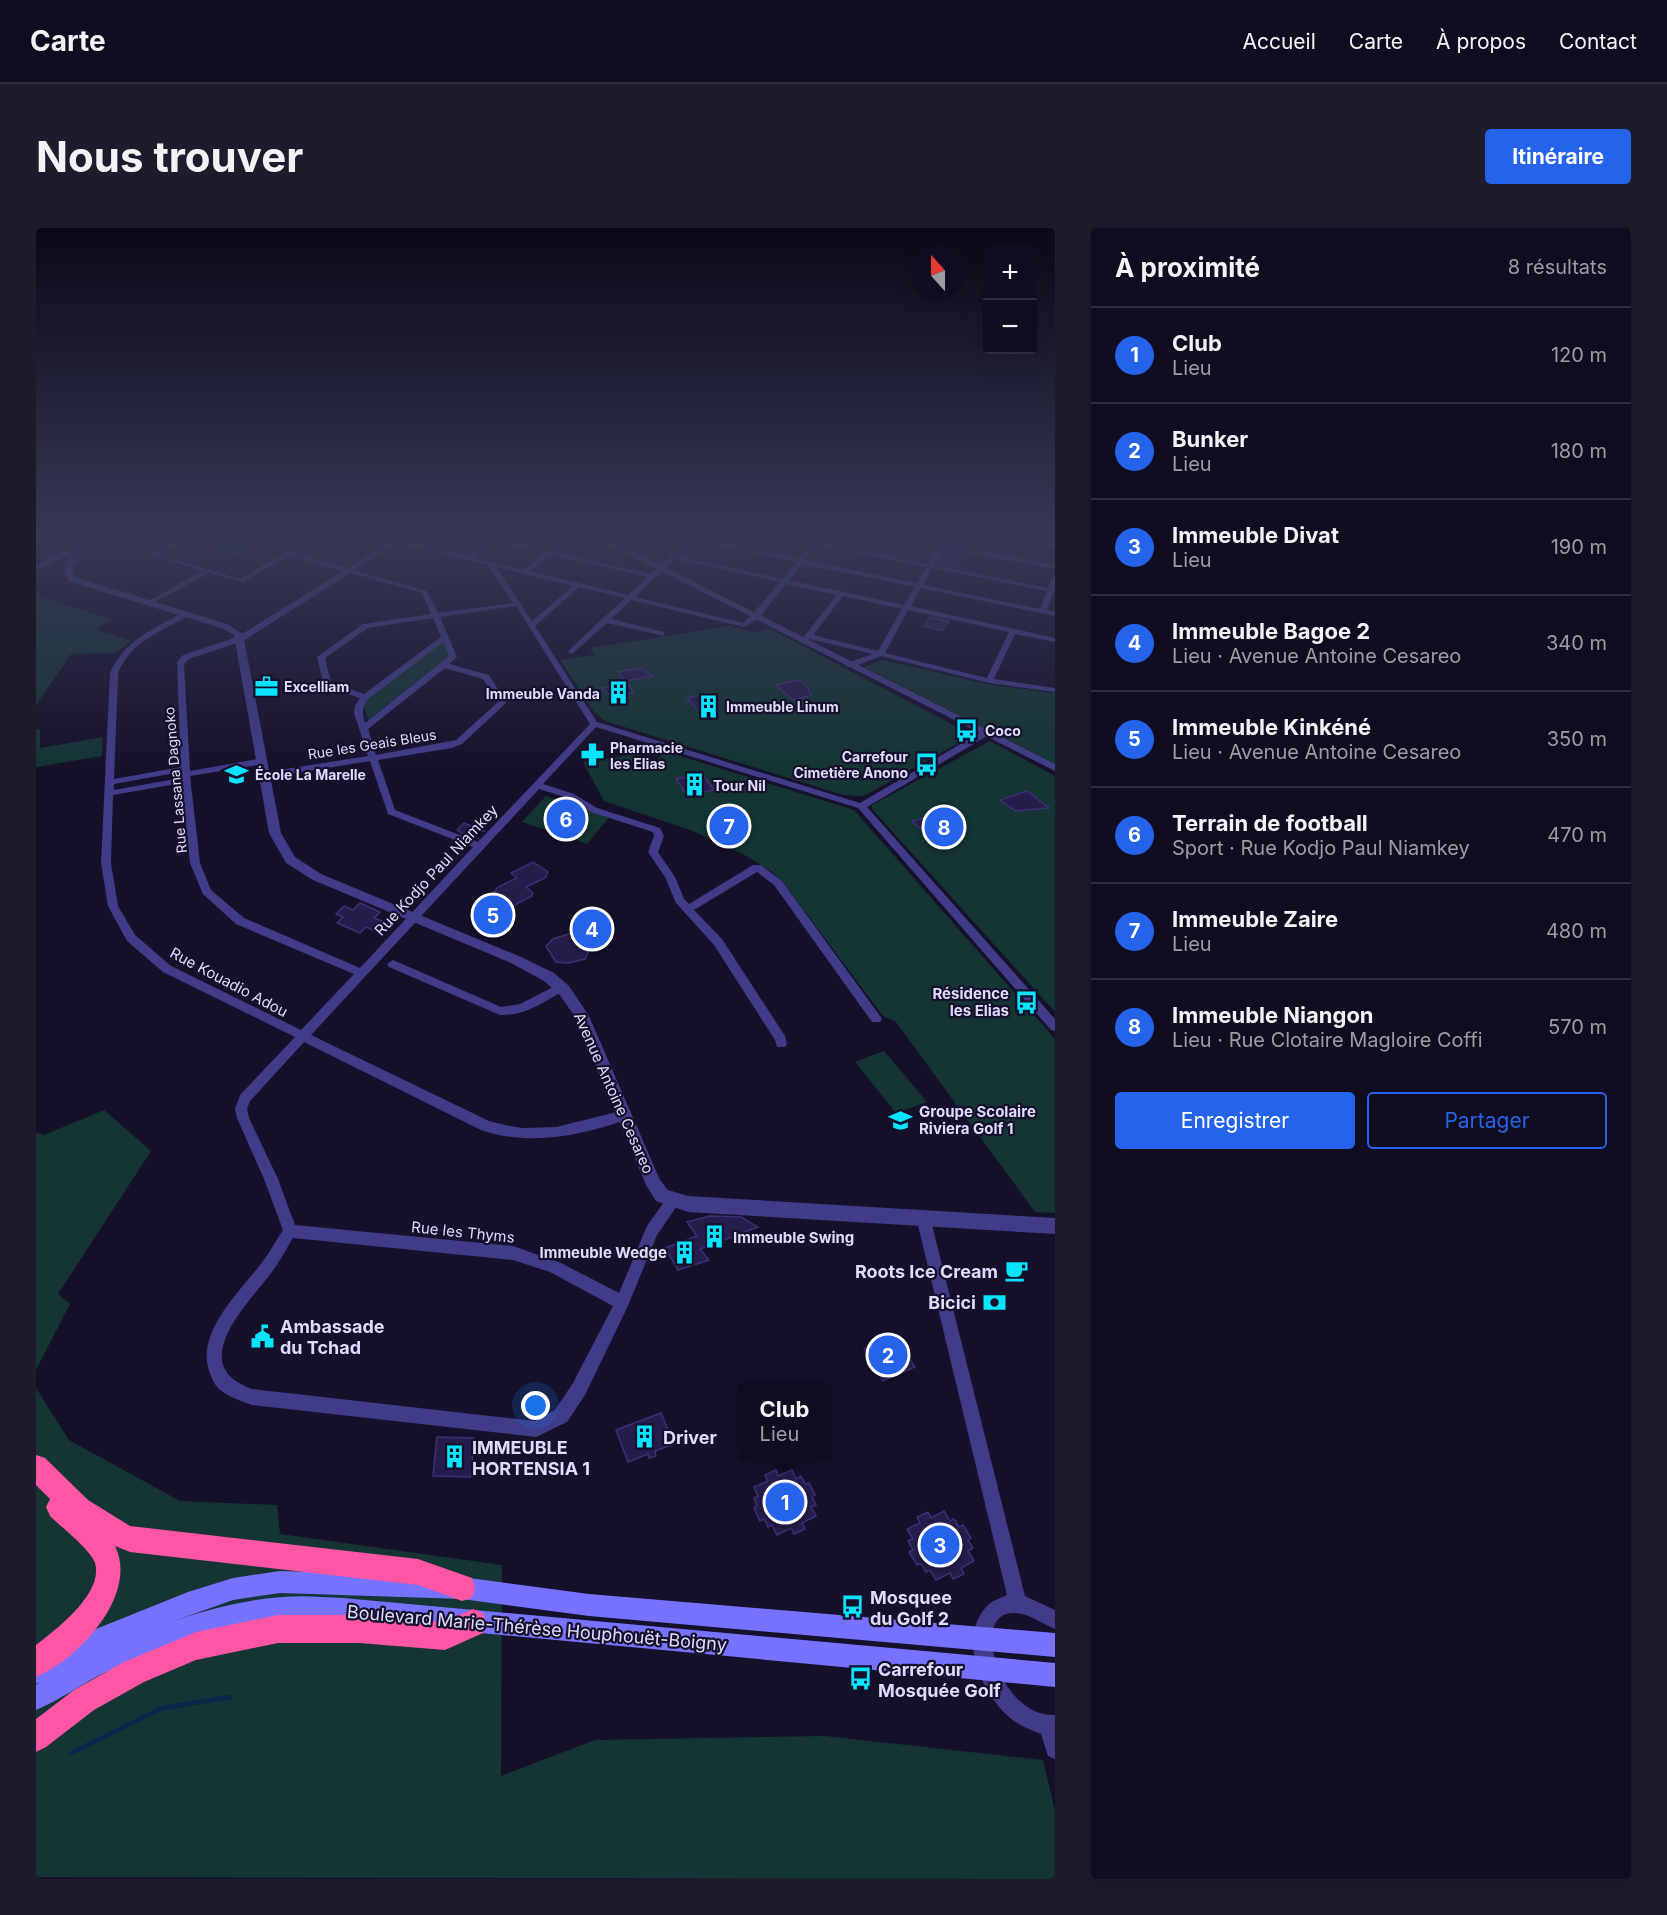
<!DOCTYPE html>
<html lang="fr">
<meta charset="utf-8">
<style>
body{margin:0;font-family:Inter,sans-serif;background:#1e1b2d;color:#f1f3f6}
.controls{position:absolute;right:18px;top:18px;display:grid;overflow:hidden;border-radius:6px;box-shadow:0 6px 24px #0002}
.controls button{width:54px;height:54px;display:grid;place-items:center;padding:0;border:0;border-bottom:2px solid #302d3e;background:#100d20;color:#f1f3f6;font:30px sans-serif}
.compass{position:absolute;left:875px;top:18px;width:54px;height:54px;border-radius:50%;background:#100d20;box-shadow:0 6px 24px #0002;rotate:339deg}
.you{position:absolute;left:500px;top:1178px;width:21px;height:21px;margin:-15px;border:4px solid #fff;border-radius:50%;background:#1a73e8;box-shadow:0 0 0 9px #1a73e833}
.badge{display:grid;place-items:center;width:39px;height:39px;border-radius:50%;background:#2563eb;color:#fff;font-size:20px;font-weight:700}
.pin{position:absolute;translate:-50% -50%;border:3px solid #fff;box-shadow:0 2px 6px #0006}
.popup{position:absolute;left:702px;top:1154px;width:93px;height:78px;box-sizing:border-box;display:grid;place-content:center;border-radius:6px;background:#100d20;filter:drop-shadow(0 2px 4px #0005);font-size:20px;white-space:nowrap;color:#9c9ca5}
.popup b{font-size:22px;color:#f1f3f6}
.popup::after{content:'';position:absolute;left:50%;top:100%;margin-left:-12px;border:12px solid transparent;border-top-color:#100d20}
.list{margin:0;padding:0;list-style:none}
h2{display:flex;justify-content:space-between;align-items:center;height:78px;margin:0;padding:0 24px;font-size:26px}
h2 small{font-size:20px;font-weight:400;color:#9c9ca5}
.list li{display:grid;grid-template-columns:39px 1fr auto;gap:18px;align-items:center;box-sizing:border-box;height:96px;padding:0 24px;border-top:2px solid #302d3e}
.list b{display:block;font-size:22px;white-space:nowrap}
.list p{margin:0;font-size:20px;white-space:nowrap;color:#9c9ca5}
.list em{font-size:20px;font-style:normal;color:#9c9ca5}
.actions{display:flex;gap:12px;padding:18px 24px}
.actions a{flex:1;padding:14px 0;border:2px solid #2563eb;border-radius:6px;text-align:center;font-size:21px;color:#2563eb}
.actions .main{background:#2563eb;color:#fff}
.map{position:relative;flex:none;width:1019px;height:1651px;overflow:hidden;border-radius:6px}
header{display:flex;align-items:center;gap:36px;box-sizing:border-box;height:84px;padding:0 30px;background:#100d20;border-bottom:2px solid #302d3e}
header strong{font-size:28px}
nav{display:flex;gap:33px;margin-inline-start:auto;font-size:21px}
.intro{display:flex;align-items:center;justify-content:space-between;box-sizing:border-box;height:144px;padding:0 36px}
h1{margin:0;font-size:42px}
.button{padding:15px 27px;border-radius:6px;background:#2563eb;color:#fff;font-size:21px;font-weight:700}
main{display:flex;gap:36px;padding:0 36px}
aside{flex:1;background:#100d20;border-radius:6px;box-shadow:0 6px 24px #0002}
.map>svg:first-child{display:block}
.green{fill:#143534}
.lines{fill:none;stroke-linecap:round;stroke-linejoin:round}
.stream{stroke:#0d244d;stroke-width:4.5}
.building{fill:#271d4c;stroke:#3e2f77;stroke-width:1.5}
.minor{fill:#403c89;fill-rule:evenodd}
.tertiary{fill:#403c89;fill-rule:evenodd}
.secondary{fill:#7772fe;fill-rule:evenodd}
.motorway{fill:#fe56a5;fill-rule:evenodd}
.labels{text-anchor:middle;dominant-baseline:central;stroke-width:4.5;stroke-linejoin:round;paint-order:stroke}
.far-poi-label{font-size:14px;font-weight:bold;fill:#dfdbff;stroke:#16112b;text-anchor:start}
.far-street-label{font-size:14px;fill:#dfdbff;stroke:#16112b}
.street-label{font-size:15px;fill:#dfdbff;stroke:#16112b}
.poi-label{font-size:15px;font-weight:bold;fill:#dfdbff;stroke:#16112b;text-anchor:end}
.near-poi-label{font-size:18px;font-weight:bold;fill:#dfdbff;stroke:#16112b;text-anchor:start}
.near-street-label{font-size:18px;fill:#dfdbff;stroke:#16112b}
</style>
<header>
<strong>Carte</strong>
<nav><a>Accueil</a><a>Carte</a><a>À propos</a><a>Contact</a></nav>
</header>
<div class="intro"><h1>Nous trouver</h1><a class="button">Itinéraire</a></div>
<main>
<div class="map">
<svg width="1019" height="1651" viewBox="0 0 1019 1651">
<rect width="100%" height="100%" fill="#16112b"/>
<!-- green -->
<g class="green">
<path d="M194 310H212L227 314 202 328 174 320Z"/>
<path d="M0 365 6 367 3 369 76 391 60 402 95 413 79 425 35 426 0 477Z"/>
<path d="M695 398 716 404 734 401 927 502 926 513 828 568 807 567 569 493 558 484 524 432 559 427 554 420Z"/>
<path d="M407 412 414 427 332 492 327 474Z"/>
<path d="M846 432 956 457 1019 465V536L828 439Z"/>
<path d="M4 501V520L67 509 66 528 0 539V502Z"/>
<path d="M954 513 1019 548V784L836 581V577Z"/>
<path d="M628 523 818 582 1019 811V985L999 984 860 794 847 788 747 654 735 643 707 626 657 603 568 573 547 534 600 526 620 533Z"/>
<path d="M510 568 573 589 551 616 486 594Z"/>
<path d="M848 823 891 874 860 885 819 834Z"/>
<path d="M68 882 115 923 22 1066 34 1076 0 1142V904L8 907Z"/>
<path d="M0 1160 33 1212 144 1273 241 1277 244 1306 466 1337 465 1548 559 1512 789 1508 1007 1532 1019 1583V1651L0 1649Z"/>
</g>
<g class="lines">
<!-- stream -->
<path class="stream" d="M35 1525 126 1480 194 1469"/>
</g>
<!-- building -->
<g class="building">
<path d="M912 323 924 325 920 333 924 334 921 339 905 336Z"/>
<path d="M894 389 913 393 906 403 888 398Z"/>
<path d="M604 440 617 448 589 453 582 444Z"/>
<path d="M763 452 771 458 775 467 757 472 740 457Z"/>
<path d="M592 455 597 464 583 473 579 472 566 460Z"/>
<path d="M674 465 682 474 678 475 680 482 675 484 665 486 651 470Z"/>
<path d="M666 546 678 562 651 567 640 551Z"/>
<path d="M991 563 1013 580 980 583 964 572Z"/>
<path d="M702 587 713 604 685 609 673 591Z"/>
<path d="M895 588 910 589 930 603 920 606 917 603 911 608 897 612 876 593Z"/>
<path d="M440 593 449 596 443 601 448 603 429 607 421 602 428 595 435 598Z"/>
<path d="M497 634 512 644 509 650 490 659 497 665 496 668 471 681 477 686 473 688V693L451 701 438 688 444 684 443 681 463 671 457 666 462 659 481 650 475 645Z"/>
<path d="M324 675 344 684 338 690 349 694 339 703 330 699 324 705 301 695 307 689 300 686 308 678 317 682Z"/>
<path d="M553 687 565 688 577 704 570 712 556 717 549 731 532 735 520 734 510 718 517 711 539 704 535 698 542 691Z"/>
<path d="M674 988 705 989 722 999 664 1021 673 1032 642 1042 629 1020 661 1008 651 994Z"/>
<path d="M859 1108 879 1139 847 1153 828 1121Z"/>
<path d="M625 1185 638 1216 619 1223 620 1228 613 1230 612 1226 592 1234 580 1202Z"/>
<path d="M401 1209 438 1210 435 1249 397 1248Z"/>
<path d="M740 1242 742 1248 756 1242 760 1251 765 1248 769 1256 773 1255 779 1267 776 1269 780 1277 775 1279 780 1288 766 1295 769 1301 758 1306 755 1300 741 1307 736 1297 732 1299 728 1291 724 1293 718 1280 721 1278 718 1270 722 1268 718 1259 732 1253 729 1247Z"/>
<path d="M908 1283 914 1293 918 1291 923 1299 927 1297 935 1310 932 1312 937 1320 932 1323 938 1333 925 1340 928 1346 917 1351 914 1345 900 1352 894 1342 890 1344 885 1336 881 1337 873 1324 877 1322 872 1313 877 1311 871 1301 884 1295 881 1289 892 1284 895 1290Z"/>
</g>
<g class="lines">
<!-- minor -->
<g class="minor">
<path d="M10 310H19L0 319V315Z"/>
<path d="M143 310H152L121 326 204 351 274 310H282L257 325 312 340 356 312 355 310H367L365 312 431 328 453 313 446 310H459L512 322 527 310H534L518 324 615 346 652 312 650 310H664L763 331 776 316 752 310 778 313 780 310H787L784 314 892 336 902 319 864 310H879L904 315 907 310H913L910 316 1019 337V341L908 320 898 337 1012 360 1016 350 1019 348V365H1017L1011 382 1019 384V388L885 360 875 378 1019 410V414L979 406 958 451 1019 460V464L953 455 845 428 817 439H811V435L837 426 774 411 770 413 766 411 801 367 750 356 722 391 708 399 595 372 575 391 628 404V408L571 395 536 426 532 424 533 422 589 370 543 359 499 398 561 494 824 575 945 504H951V508L831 579 1019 791V803L1015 802 822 580 560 499 507 556 538 566 561 580 624 600 628 608 622 624 639 649 648 671 653 676 717 637H725L746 653 844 788 846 791 844 794H836L738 657 721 644 658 682 686 711 749 808 751 816 749 819H741L739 812 678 717 640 675 629 649 612 624 618 608 617 604 555 584 532 570 503 561 275 807 453 893 469 897 486 900 520 899 589 882 593 883 595 887 593 891C546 907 495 919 445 902L268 814 214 873 211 881 213 890 242 951 259 997 477 1018 525 1035 583 1065 611 998 633 967 638 965 643 967 645 971 643 975 621 1007 591 1080 549 1167 531 1194 500 1209 216 1177C205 1173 192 1169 183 1161 178 1156 176 1151 174 1145 158 1107 203 1064 224 1037 233 1026 239 1014 247 1002L228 951 201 890 199 881 204 867 259 809 127 744 91 713 72 678 65 635 74 445C85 420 105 407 129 394 136 391 143 385 151 385V389C124 403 94 415 82 445L78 551 145 539 141 434 147 427 201 409 307 343 252 328 207 354 173 345 115 376H111V374L166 343 112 326ZM658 313 761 334 747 351 642 328ZM459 314 508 325 488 342 438 330ZM360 315 452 337 477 375 402 385 391 363 318 342ZM781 317 890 339 881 355 769 332ZM515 327 612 349 592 367 494 343ZM638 331 744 354 716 387 707 395 599 369ZM766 336 879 359 868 377 753 352ZM460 339 537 358 496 393ZM896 340 1011 363 1004 381 887 357ZM314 345 386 365 395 386 327 396 281 429 288 458 324 470 319 478 318 485 332 528 230 544 226 547 230 550 334 533 352 586 437 619 324 740 208 690 175 662 164 635 154 548 227 536 231 533 227 530 154 543 148 436 153 431 207 413ZM807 368 866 381 842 423 777 407ZM480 378 554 496 442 614 359 582 342 532 416 520 426 516 469 476 470 474 453 447 413 436 421 429 404 389ZM872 382 973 404 951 450 849 425ZM397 390 405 409 328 466 295 455 289 430 332 400ZM407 414 413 428 329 495C326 485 326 480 332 471ZM409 440 447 451 462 474 420 512 340 527 332 501ZM145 544V550L78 562V556ZM146 555 154 635 167 666 200 696 318 746 265 802 135 738 99 707 82 678 75 635 77 567ZM257 1010 477 1032 514 1044 577 1078 537 1155 519 1182 499 1193 216 1161C151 1138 207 1081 232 1049 242 1037 249 1023 257 1010Z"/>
<path d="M977 310H991L1019 316V320Z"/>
<path d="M357 732 465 779 484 776 525 755 531 759 529 762C508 774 489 788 464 787L353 739 351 736Z"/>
<path d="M887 983 892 985 894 989 989 1368 1019 1382V1401C1004 1395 992 1384 976 1385 933 1387 965 1490 1019 1487V1531L1012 1528 1005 1506C994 1502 982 1497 973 1489 945 1464 921 1410 951 1378 955 1373 965 1370 971 1367L880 989 882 985Z"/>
</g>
<!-- tertiary -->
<g class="tertiary">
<path d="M52 310H63L48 319 36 343 39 349 191 396 207 406 245 605 259 629 285 646 485 729 518 745 533 758 553 788 624 952 632 962 652 968 1019 990V1006L652 984 620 973 610 957 540 790 523 766 508 753 475 735 277 652 250 635 233 605 198 407 185 400 32 353 28 343 37 324 0 342V337Z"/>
<path d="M560 310H571L1019 536V543Z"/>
</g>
<!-- secondary -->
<path class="secondary" d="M244 1343 426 1349 553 1366 1019 1405V1429L553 1388 426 1371 244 1365 197 1372 121 1399C162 1384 203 1372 247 1369 267 1367 287 1369 307 1370L1019 1435V1459L307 1392C287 1392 267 1390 247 1391 184 1396 122 1419 64 1447 43 1458 22 1473 0 1482V1457L4 1454 0 1456V1431L50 1405 152 1364 197 1350Z"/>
<!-- motorway -->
<g class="motorway">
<path d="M0 1227 9 1230 52 1272 94 1298 382 1331 436 1350 439 1360 436 1370 426 1373 382 1357 94 1324 79 1318C103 1366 43 1431 0 1449V1417C21 1401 68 1365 59 1335 54 1321 25 1299 14 1288L10 1279 14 1271 0 1257Z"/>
<path d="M437 1381 447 1385 451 1395 447 1405 409 1422 323 1415H242L160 1432 108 1454 58 1482 10 1519 0 1524V1491L38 1462 88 1434 160 1404 242 1387H323L408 1394Z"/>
</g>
</g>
<!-- sky -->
<linearGradient id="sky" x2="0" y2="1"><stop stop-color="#0c0918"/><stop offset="0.57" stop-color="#363855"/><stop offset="1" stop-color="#363855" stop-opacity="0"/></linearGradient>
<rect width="1019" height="542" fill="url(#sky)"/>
<!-- icons -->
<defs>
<symbol id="office-bare" viewBox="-9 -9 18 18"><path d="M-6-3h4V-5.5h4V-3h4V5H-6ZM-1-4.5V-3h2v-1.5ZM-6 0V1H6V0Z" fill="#08e3fe" stroke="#16112b" stroke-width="2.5" paint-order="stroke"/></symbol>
<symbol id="building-bare" viewBox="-9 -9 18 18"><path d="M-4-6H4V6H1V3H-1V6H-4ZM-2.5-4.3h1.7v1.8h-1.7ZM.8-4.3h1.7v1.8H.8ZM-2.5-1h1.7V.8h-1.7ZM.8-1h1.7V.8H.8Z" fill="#08e3fe" stroke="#16112b" stroke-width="2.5" paint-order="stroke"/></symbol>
<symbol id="bus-bare" viewBox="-9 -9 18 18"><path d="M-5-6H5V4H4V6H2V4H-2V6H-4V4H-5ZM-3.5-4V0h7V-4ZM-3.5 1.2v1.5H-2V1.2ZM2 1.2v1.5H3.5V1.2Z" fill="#08e3fe" stroke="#16112b" stroke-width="2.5" paint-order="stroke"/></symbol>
<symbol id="pharmacy-bare" viewBox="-9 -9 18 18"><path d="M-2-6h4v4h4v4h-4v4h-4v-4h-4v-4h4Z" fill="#08e3fe" stroke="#16112b" stroke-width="2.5" paint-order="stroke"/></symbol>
<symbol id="school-bare" viewBox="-9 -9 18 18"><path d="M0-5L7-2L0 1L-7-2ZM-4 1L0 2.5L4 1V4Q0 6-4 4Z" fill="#08e3fe" stroke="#16112b" stroke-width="2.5" paint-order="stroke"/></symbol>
<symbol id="cafe-bare" viewBox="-9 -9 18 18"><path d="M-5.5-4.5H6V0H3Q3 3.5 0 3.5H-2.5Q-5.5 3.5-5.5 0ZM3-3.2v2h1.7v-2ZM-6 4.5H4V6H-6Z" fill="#08e3fe" stroke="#16112b" stroke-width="2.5" paint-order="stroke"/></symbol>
<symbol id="bank-bare" viewBox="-9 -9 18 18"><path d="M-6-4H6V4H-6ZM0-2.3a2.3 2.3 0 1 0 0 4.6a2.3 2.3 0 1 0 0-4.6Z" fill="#08e3fe" stroke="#16112b" stroke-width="2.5" paint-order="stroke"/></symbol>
<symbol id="civic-bare" viewBox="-9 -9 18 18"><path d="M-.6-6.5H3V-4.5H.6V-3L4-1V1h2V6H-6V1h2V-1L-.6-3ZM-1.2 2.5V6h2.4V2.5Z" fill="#08e3fe" stroke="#16112b" stroke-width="2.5" paint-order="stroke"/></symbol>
</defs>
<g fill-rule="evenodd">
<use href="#office-bare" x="214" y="442" width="33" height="33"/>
<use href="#building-bare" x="566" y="448" width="33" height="33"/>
<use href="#building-bare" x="656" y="462" width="33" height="33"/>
<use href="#bus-bare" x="914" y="486" width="33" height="33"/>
<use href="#pharmacy-bare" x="540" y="510" width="33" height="33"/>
<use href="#bus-bare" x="874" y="520" width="33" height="33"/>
<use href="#school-bare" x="184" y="530" width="33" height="33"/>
<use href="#building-bare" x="642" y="540" width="33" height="33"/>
<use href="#bus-bare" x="974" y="758" width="33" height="33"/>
<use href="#school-bare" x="848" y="876" width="33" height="33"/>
<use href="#building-bare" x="662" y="992" width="33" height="33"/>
<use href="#building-bare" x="632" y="1008" width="33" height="33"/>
<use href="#cafe-bare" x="964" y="1026" width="33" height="33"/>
<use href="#bank-bare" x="942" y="1058" width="33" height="33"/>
<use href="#civic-bare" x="210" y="1092" width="33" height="33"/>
<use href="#building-bare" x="592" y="1192" width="33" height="33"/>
<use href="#building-bare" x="402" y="1212" width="33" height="33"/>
<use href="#bus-bare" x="800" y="1362" width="33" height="33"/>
<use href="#bus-bare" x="808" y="1434" width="33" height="33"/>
</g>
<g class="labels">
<!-- far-poi labels -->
<g class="far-poi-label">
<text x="248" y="458">Excelliam</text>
<text x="564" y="465" text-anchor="end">Immeuble Vanda</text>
<text x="690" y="478">Immeuble Linum</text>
<text x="949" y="502">Coco</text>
<text x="574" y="519">Pharmacie<tspan x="574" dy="16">les Elias</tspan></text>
<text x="872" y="528" text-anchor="end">Carrefour<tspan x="872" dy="16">Cimetière Anono</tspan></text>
<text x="219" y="546">École La Marelle</text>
<text x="677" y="557">Tour Nil</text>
</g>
<!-- far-street labels -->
<g class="far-street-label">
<text transform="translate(336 516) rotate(-9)">Rue les Geais Bleus</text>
<text transform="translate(139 552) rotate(-95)">Rue Lassana Dagnoko</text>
</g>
<!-- street labels -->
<g class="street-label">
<text transform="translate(400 642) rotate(-47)">Rue Kodjo Paul Niamkey</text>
<text transform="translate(193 754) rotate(28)">Rue Kouadio Adou</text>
<text transform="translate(578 865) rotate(66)">Avenue Antoine Cesareo</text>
<text transform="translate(427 1004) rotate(6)">Rue les Thyms</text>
</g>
<!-- poi labels -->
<g class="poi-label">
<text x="973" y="765">Résidence<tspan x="973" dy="17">les Elias</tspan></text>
<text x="883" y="883" text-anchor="start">Groupe Scolaire<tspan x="883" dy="17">Riviera Golf 1</tspan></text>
<text x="697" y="1009" text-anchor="start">Immeuble Swing</text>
<text x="631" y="1024">Immeuble Wedge</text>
</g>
<!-- near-poi labels -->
<g class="near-poi-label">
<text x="962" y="1043" text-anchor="end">Roots Ice Cream</text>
<text x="940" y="1074" text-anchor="end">Bicici</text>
<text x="244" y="1098">Ambassade<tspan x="244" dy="21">du Tchad</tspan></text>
<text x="627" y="1209">Driver</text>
<text x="436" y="1219">IMMEUBLE<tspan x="436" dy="21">HORTENSIA 1</tspan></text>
<text x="834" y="1369">Mosquee<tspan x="834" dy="21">du Golf 2</tspan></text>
<text x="842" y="1441">Carrefour<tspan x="842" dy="21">Mosquée Golf</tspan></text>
</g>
<!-- near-street labels -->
<g class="near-street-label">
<text transform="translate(501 1400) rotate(5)">Boulevard Marie-Thérèse Houphouët-Boigny</text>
</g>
</g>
</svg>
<div class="controls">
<button>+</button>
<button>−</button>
</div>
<svg class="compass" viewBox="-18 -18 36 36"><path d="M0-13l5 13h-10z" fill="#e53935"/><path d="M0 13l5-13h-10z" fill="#9c9ca5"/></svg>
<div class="you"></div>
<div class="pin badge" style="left:749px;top:1274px">1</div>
<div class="popup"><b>Club</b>Lieu</div>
<div class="pin badge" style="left:852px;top:1127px">2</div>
<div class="pin badge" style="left:904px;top:1317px">3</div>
<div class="pin badge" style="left:556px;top:701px">4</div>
<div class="pin badge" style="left:457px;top:687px">5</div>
<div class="pin badge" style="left:530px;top:591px">6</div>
<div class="pin badge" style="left:693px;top:598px">7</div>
<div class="pin badge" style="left:908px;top:599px">8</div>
</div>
<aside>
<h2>À proximité<small>8 résultats</small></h2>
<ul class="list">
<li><span class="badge">1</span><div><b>Club</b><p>Lieu</p></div><em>120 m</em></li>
<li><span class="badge">2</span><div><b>Bunker</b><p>Lieu</p></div><em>180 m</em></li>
<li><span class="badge">3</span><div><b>Immeuble Divat</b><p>Lieu</p></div><em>190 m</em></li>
<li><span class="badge">4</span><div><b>Immeuble Bagoe 2</b><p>Lieu · Avenue Antoine Cesareo</p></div><em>340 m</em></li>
<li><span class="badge">5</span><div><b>Immeuble Kinkéné</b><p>Lieu · Avenue Antoine Cesareo</p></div><em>350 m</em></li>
<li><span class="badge">6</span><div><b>Terrain de football</b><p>Sport · Rue Kodjo Paul Niamkey</p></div><em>470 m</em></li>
<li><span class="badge">7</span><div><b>Immeuble Zaire</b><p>Lieu</p></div><em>480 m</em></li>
<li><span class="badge">8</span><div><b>Immeuble Niangon</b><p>Lieu · Rue Clotaire Magloire Coffi</p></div><em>570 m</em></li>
</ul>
<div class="actions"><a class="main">Enregistrer</a><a>Partager</a></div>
</aside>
</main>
